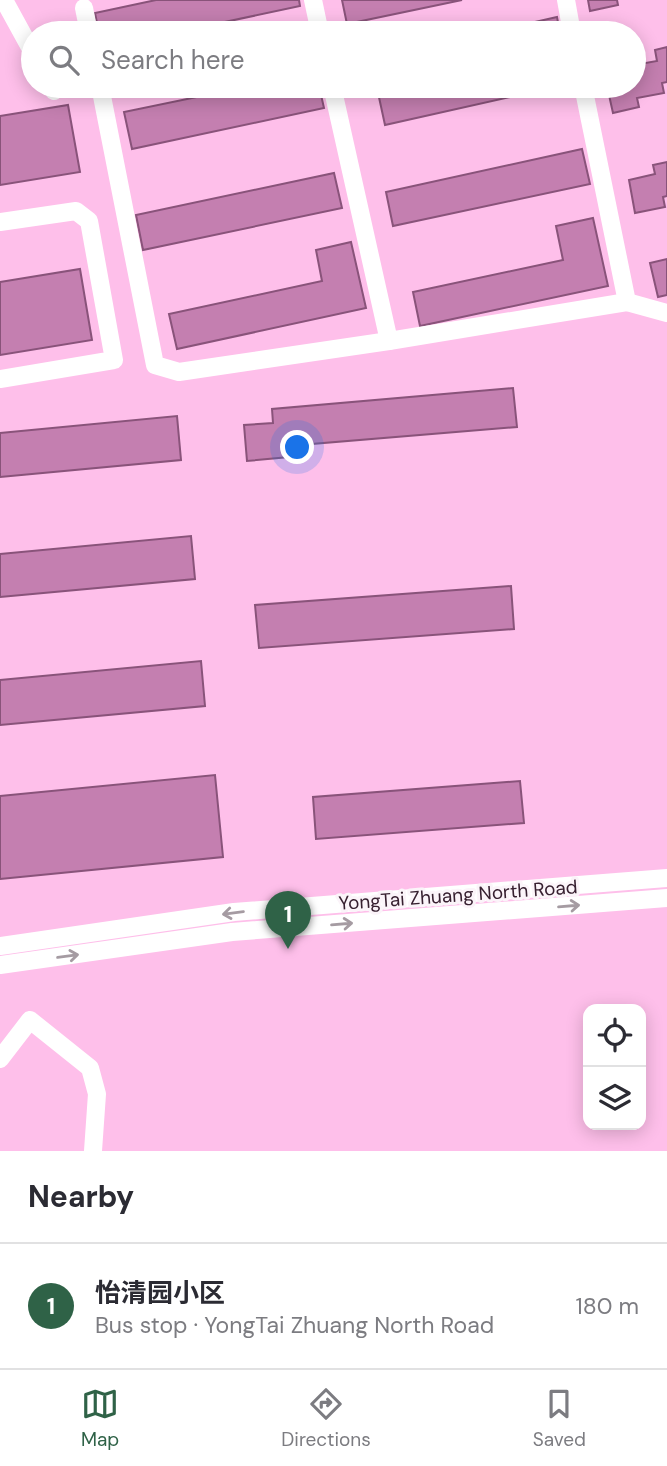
<!DOCTYPE html>
<meta charset="utf-8">
<style>
body{margin:0;font-family:"DM Sans","Noto Sans SC",sans-serif;background:#f2f2f3;color:#2b2b33}
.controls{position:absolute;right:21px;bottom:21px;display:grid;overflow:hidden;border-radius:14px;box-shadow:0 4px 18px #0003}
.controls button{width:63px;height:63px;display:grid;place-items:center;padding:0;border:0;border-bottom:2px solid #e1e1e2;background:#fff;color:#2b2b33;font:35px sans-serif}
.you{position:absolute;left:298px;top:448px;width:24px;height:24px;margin:-18px;border:5px solid #fff;border-radius:50%;background:#1a73e8;box-shadow:0 0 0 10px #1a73e833}
.badge{display:grid;place-items:center;width:46px;height:46px;border-radius:50%;background:#2f6247;color:#fff;font-size:23px;font-weight:700}
.pin{position:absolute;translate:-50% -58px;filter:drop-shadow(0 2px 4px #0008)}
.pin::after{content:'';position:absolute;top:37px;width:24px;height:21px;background:inherit;clip-path:polygon(0 0,100% 0,50% 100%)}
.list{margin:0;padding:0;list-style:none}
h2{display:flex;justify-content:space-between;align-items:center;height:91px;margin:0;padding:0 28px;font-size:30px}
h2 small{font-size:23px;font-weight:400;color:#7c7c81}
.list li{display:grid;grid-template-columns:46px 1fr auto;gap:21px;align-items:center;box-sizing:border-box;height:126px;padding:0 28px;border-top:2px solid #e1e1e2}
.list b{display:block;font-size:26px;white-space:nowrap}
.list p{margin:0;font-size:23px;white-space:nowrap;color:#7c7c81}
.list em{font-size:23px;font-style:normal;color:#7c7c81}
.icon{flex:none;width:38px;height:38px;fill:none;stroke:currentColor;stroke-width:2;stroke-linecap:round;stroke-linejoin:round}
.map{position:relative;flex:none;width:667px;height:1151px;overflow:hidden}
.search{position:absolute;background:#fff;box-shadow:0 4px 18px #0003;left:21px;right:21px;top:21px;height:77px;display:flex;align-items:center;gap:18px;box-sizing:border-box;padding:0 24px;border-radius:38px;color:#7c7c81;font-size:26px}
.sheet{height:217px;background:#fff}
nav{display:flex;justify-content:space-around;align-items:center;box-sizing:border-box;height:98px;border-top:2px solid #e1e1e2;background:#fff;font-size:19px;color:#7c7c81}
nav a{display:grid;justify-items:center;gap:4px}
nav .on{color:#2f6247}
.map>svg:first-child{display:block}
.building{fill:#c47fb0;stroke:#89537a;stroke-width:2}
.lines{fill:none;stroke-linecap:round;stroke-linejoin:round}
.minor{stroke:#fff;stroke-width:18}
.oneway{stroke:#a59ba2}
.labels{text-anchor:middle;dominant-baseline:central;stroke-width:6;stroke-linejoin:round;paint-order:stroke}
.street-label{font-size:19px;fill:#372030;stroke:#fbf4f9}
</style>
<div class="map">
<svg width="667" height="1151" viewBox="0 0 667 1151">
<rect width="100%" height="100%" fill="#febfea"/>
<!-- building -->
<g class="building">
<path d="M156 0H299L300 6 173 33H99L95 13Z"/>
<path d="M342 0H462L347 24Z"/>
<path d="M588 0H617L618 5 590 11Z"/>
<path d="M557 17 560 33H528L526 24Z"/>
<path d="M667 47V82L662 83 664 93 637 98 639 107 613 113 607 86H634V65L657 61 655 50Z"/>
<path d="M250 86H319L324 108 132 149 124 112Z"/>
<path d="M389 86H559L385 125 377 88Z"/>
<path d="M68 105 80 172 0 185V116Z"/>
<path d="M582 149 590 184 393 226 386 192Z"/>
<path d="M667 162V196L663 197 665 207 635 213 629 180 655 174 653 165Z"/>
<path d="M334 173 342 208 143 250 136 215Z"/>
<path d="M593 218 608 286 420 326 413 292 563 260 556 226Z"/>
<path d="M351 242 366 308 177 349 169 314 322 281 316 250Z"/>
<path d="M667 259V295L658 297 650 263Z"/>
<path d="M80 269 92 340 0 355V282Z"/>
<path d="M513 388 517 427 288 446 289 457 247 461 244 425 273 423 272 409Z"/>
<path d="M177 416 181 460 0 477V433Z"/>
<path d="M191 536 195 579 0 597V554Z"/>
<path d="M511 586 514 629 259 648 255 605Z"/>
<path d="M201 661 205 706 0 725V680Z"/>
<path d="M215 775 223 857 0 879V796Z"/>
<path d="M520 781 524 823 316 839 313 797Z"/>
</g>
<g class="lines">
<!-- minor -->
<g class="minor">
<path d="M4 0 33 53"/>
<path d="M313 0 320 33"/>
<path d="M566 0 572 33"/>
<path d="M84 8 89 33"/>
<path d="M51 86 54 91"/>
<path d="M100 86 155 365 179 372 389 341"/>
<path d="M332 86 389 341 627 302"/>
<path d="M583 86 627 302 667 313"/>
<path d="M0 222 76 211 89 221 114 360 0 379"/>
<path d="M0 946 234 912 667 878"/>
<path d="M0 965 232 932 667 898"/>
<path d="M0 1059 30 1020 90 1068 97 1094 93 1151"/>
</g>
</g>
<!-- one-way arrows -->
<defs><path id="oneway-shaft" d="M-6 0H5M1.5-3L5.5 0L1.5 3" fill="none" stroke-width="1.6" stroke-linecap="round" stroke-linejoin="round" transform="scale(1.75)"/></defs>
<g class="oneway">
<use href="#oneway-shaft" transform="translate(569 906) rotate(-5)"/>
<use href="#oneway-shaft" transform="translate(233 913) rotate(173)"/>
<use href="#oneway-shaft" transform="translate(342 924) rotate(-5)"/>
<use href="#oneway-shaft" transform="translate(68 956) rotate(-8)"/>
</g>
<g class="labels">
<!-- street labels -->
<g class="street-label">
<text transform="translate(458 895) rotate(-4)">YongTai Zhuang North Road</text>
</g>
</g>
</svg>
<div class="controls">
<button><svg class="icon" aria-label="locate" viewBox="0 0 24 24"><circle cx="12" cy="12" r="6"/><path d="M12 2v4M12 18v4M2 12h4M18 12h4"/></svg></button>
<button><svg class="icon" aria-label="layers" viewBox="0 0 24 24"><path d="M12 4l9 5-9 5-9-5zM3 14l9 5 9-5"/></svg></button>
</div>
<div class="you"></div>
<div class="pin badge" style="left:288px;top:949px">1</div>
<div class="search"><svg class="icon" aria-label="search" viewBox="0 0 24 24"><circle cx="10" cy="10" r="6"/><path d="M15 15l6 6"/></svg>Search here</div>
</div>
<section class="sheet">
<h2>Nearby<small></small></h2>
<ul class="list">
<li><span class="badge">1</span><div><b>怡清园小区</b><p>Bus stop · YongTai Zhuang North Road</p></div><em>180 m</em></li>
</ul>
</section>
<nav>
<a class="on"><svg class="icon" aria-label="map" viewBox="0 0 24 24"><path d="M3 6l6-2 6 2 6-2v14l-6 2-6-2-6 2zM9 4v14M15 6v14"/></svg>Map</a>
<a><svg class="icon" aria-label="directions" viewBox="0 0 24 24"><path d="M12 3l9 9-9 9-9-9zM9 14v-3h6M13 9l2 2-2 2"/></svg>Directions</a>
<a><svg class="icon" aria-label="saved" viewBox="0 0 24 24"><path d="M7 4h10v16l-5-4-5 4z"/></svg>Saved</a>
</nav>
